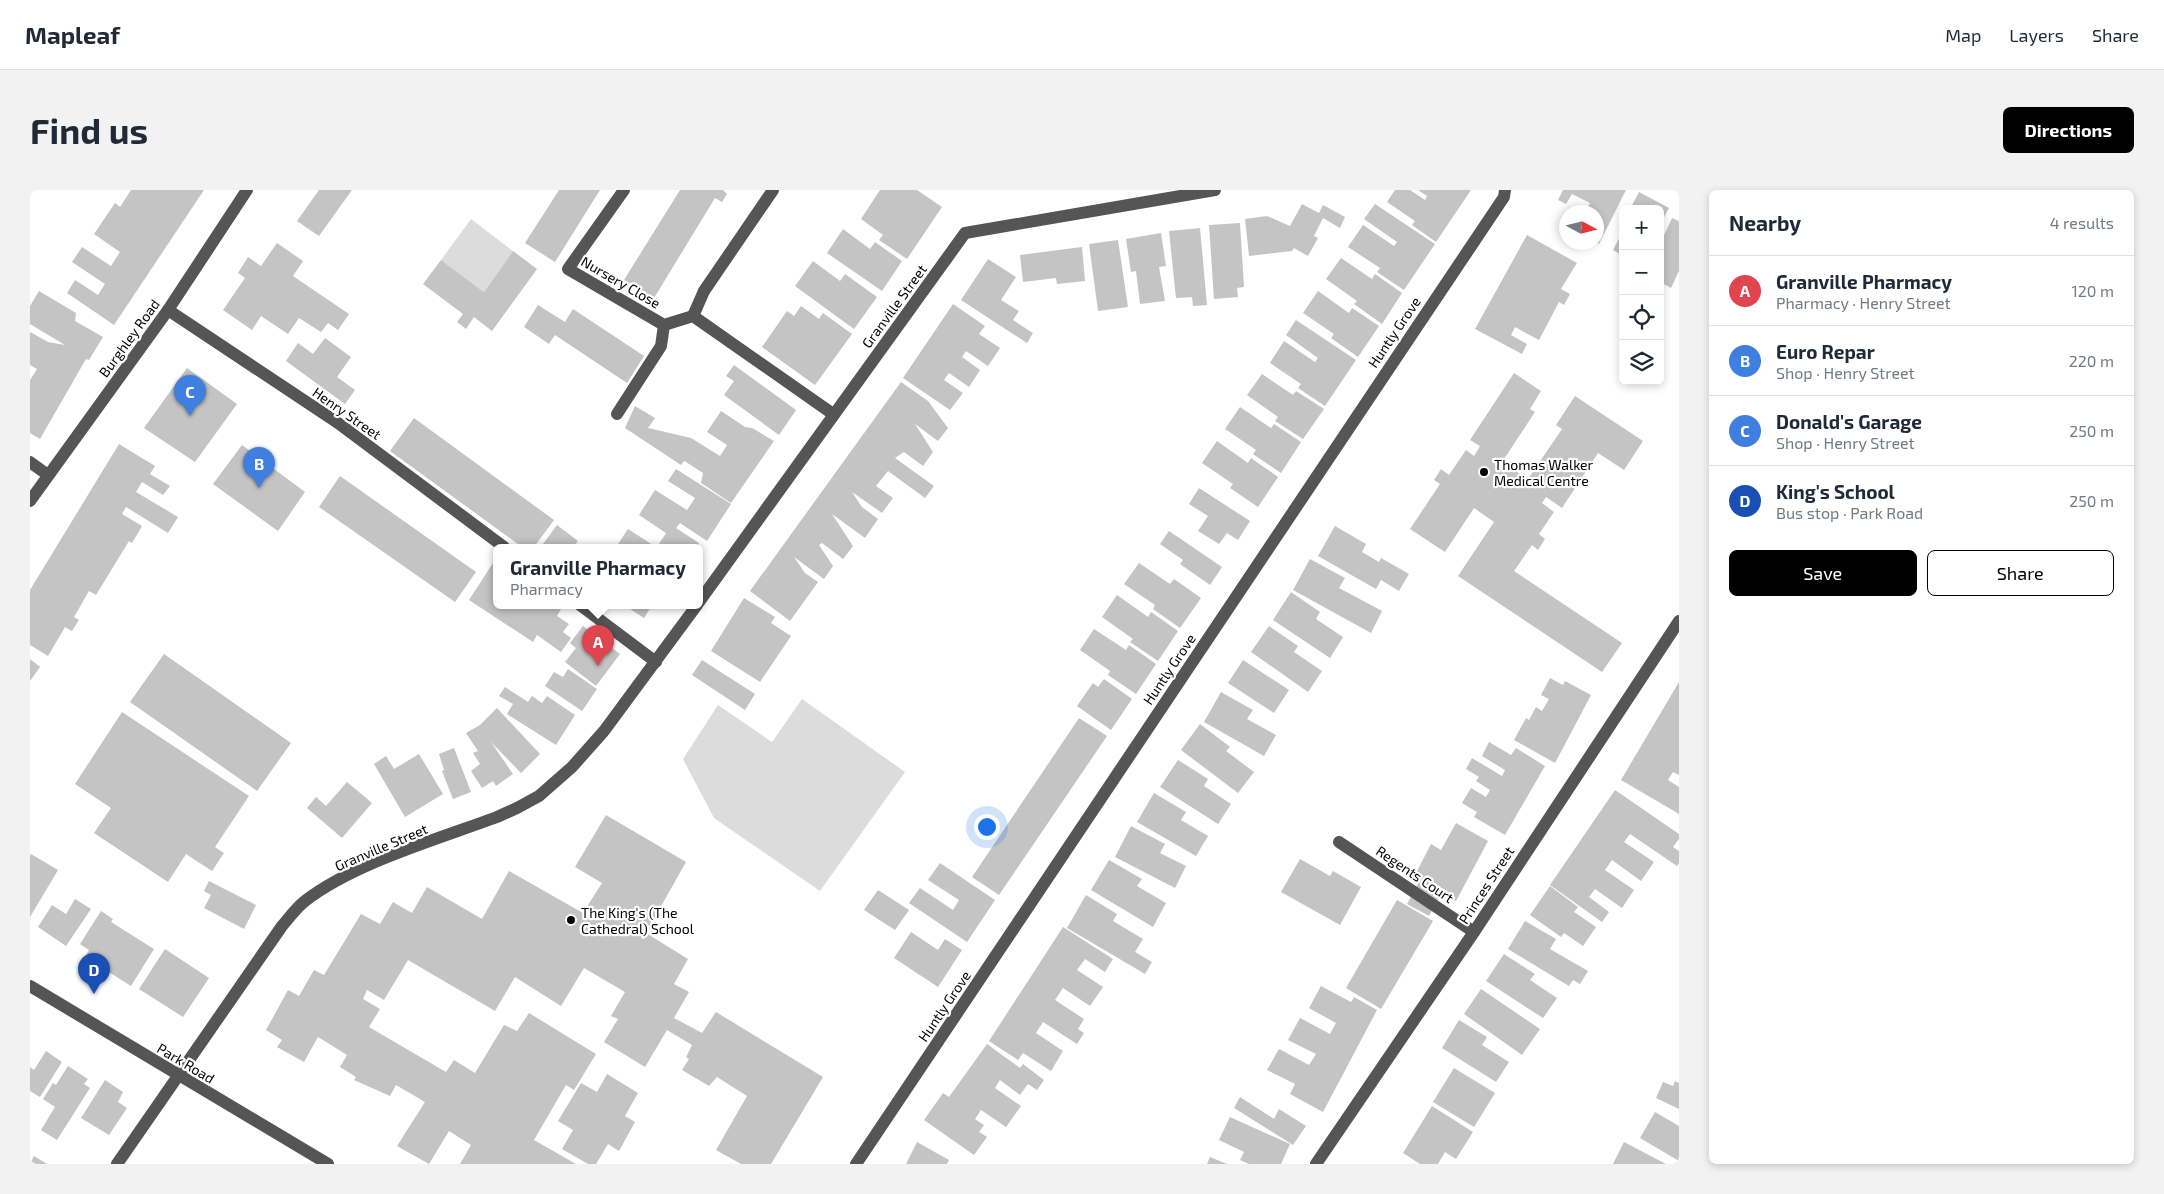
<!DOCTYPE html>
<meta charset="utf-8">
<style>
body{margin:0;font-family:"Exo 2",sans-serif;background:#f2f2f3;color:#1f2937}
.controls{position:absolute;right:15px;top:15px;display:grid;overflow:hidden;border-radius:8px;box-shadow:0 2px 8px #0003}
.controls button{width:45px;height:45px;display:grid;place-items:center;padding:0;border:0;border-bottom:1px solid #e0e1e3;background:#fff;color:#1f2937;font:25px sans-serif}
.compass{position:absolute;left:1529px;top:15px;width:45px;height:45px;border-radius:50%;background:#fff;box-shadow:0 2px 8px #0003;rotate:97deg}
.you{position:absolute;left:956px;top:636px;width:18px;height:18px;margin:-12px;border:4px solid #fff;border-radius:50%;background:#1a73e8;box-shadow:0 0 0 8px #1a73e833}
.badge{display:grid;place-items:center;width:32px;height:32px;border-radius:50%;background:#000;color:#fff;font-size:16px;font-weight:700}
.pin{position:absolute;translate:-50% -41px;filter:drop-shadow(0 1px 2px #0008)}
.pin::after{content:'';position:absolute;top:26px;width:18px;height:15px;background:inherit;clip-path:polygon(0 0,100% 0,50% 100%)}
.popup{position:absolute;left:463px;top:354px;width:210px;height:65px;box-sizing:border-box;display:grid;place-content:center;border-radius:8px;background:#fff;filter:drop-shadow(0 1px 4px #0005);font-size:16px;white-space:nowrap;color:#747a83}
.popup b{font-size:19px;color:#1f2937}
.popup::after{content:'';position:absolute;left:50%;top:100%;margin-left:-10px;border:10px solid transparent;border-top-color:#fff}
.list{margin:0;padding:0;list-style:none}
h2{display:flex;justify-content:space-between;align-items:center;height:65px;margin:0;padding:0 20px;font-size:21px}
h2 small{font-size:16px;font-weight:400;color:#747a83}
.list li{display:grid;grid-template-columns:32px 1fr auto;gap:15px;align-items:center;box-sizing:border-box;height:70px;padding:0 20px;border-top:1px solid #e0e1e3}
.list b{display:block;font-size:19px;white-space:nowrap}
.list p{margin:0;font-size:16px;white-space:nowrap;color:#747a83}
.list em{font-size:16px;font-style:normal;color:#747a83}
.actions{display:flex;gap:10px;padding:15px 20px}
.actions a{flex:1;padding:11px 0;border:1px solid #000;border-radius:8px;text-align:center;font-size:18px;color:#000}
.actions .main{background:#000;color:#fff}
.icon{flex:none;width:28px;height:28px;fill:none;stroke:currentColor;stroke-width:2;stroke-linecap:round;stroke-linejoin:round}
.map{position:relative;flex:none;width:1649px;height:974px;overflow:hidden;border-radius:8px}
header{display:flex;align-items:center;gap:30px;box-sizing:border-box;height:70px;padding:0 25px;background:#fff;border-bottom:1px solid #e0e1e3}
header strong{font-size:24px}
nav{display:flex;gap:28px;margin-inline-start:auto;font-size:18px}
.intro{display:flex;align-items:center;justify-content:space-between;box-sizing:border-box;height:120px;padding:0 30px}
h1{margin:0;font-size:35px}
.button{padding:12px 22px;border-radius:8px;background:#000;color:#fff;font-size:18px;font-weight:700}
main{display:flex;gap:30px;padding:0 30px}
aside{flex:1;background:#fff;border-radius:8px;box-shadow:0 2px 8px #0003}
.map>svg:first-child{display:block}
.green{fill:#dcdcdc}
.building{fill:#c4c4c4}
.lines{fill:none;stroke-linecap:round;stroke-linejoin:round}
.minor{stroke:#555;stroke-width:12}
.poi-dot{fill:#000;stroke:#fff;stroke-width:2}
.labels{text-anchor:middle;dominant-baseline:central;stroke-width:4.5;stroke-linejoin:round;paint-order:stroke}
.street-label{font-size:14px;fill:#000;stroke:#fff}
.poi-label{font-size:14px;fill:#000;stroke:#fff;text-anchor:start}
</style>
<header>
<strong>Mapleaf</strong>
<nav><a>Map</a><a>Layers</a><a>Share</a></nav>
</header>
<div class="intro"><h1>Find us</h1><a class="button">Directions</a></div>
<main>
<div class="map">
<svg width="1649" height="974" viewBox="0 0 1649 974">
<rect width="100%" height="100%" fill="#fff"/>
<!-- green -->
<g class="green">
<path d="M441 29 483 61 454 102 411 70Z"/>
<path d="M772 509 875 582 790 701 684 628 653 569 688 515 742 552Z"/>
</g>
<!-- building -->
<g class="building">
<path d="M101 0H174L84 135 37 103 45 90 68 105 75 94 42 72 52 57 81 76 90 62 64 44 85 13 90 17Z"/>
<path d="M289 0H322L289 46 267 31Z"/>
<path d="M529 0H570L525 72 495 53Z"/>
<path d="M650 0H693L697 4 692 12 685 8 624 108 594 90Z"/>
<path d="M850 0H887L912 17 877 69 849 50 853 45 831 29Z"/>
<path d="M1365 0H1380L1395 10 1397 6 1388 0H1441L1406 52 1382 35 1385 31 1357 12Z"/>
<path d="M1533 0H1596L1569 54 1566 52V22H1555L1560 13 1542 4 1536 14 1528 10Z"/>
<path d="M1609 2 1639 18 1630 34V19H1600Z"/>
<path d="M1272 14 1289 23 1293 15 1315 27 1310 38 1293 28 1284 46 1288 48 1278 66 1264 58 1262 61 1219 66 1215 29 1237 26 1260 36Z"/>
<path d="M1345 14 1405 54 1374 100 1347 82 1350 78 1318 57 1333 35 1364 56 1367 52 1334 29Z"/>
<path d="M1642 28 1649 31V81L1641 98 1630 92V54Z"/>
<path d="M1210 33 1214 97 1207 98 1208 107 1184 109 1179 35Z"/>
<path d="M1170 38 1177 115 1163 116 1162 107 1146 108 1139 41Z"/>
<path d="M813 39 840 59 845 52 872 71 852 101 797 63Z"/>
<path d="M1593 41V66L1583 60Z"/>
<path d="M1131 43 1136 76 1129 77 1135 111 1110 114 1106 81 1101 82 1096 49Z"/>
<path d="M1497 45 1547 73 1531 99 1540 104 1534 115 1529 112 1509 150 1485 137 1481 145 1497 154 1492 164 1445 139Z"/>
<path d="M1088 50 1098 117 1068 121 1059 54Z"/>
<path d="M247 53 273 71 263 86 319 124 308 140 298 133 291 142 269 128 258 144 231 126 222 140 193 120 215 88 208 83 218 67 231 76Z"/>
<path d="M1052 57 1055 91 1027 94 1026 88 993 92 990 65Z"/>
<path d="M483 61 507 79 462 141 444 127 436 139 427 132 433 124 393 94 411 70 454 102Z"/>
<path d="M1311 68 1342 89 1345 84 1372 103 1352 134 1324 114 1327 111 1296 89Z"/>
<path d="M958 69 986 87 971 110 989 121 983 130 1003 143 997 153 931 110Z"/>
<path d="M783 71 810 91 815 84 847 107 824 139 765 96Z"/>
<path d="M9 101 46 123 45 131 73 147 59 170 56 169 10 249 0 243V190L7 179 0 175V142L18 152 35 155 0 134V116Z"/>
<path d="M1288 101 1319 123 1322 118 1349 136 1328 167 1301 148 1304 144 1273 123Z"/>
<path d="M923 114 955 136 949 144 970 158 958 176 936 161 932 167 950 180 939 197 919 183 914 190 933 203 920 220 873 188Z"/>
<path d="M508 115 535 132 543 119 614 166 597 193 525 145 519 154 494 137Z"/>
<path d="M771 116 789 129 793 123 822 144 785 195 732 157 757 121 764 126Z"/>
<path d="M1266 130 1326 170 1295 216 1268 198 1271 194 1240 173 1254 151 1285 172 1288 168 1256 145Z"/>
<path d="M295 148 321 167 307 187 325 200 315 214 256 171 268 153 283 164Z"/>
<path d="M704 175 766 220 749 245 694 205 704 191 696 186Z"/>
<path d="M157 178 207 214 165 272 114 238Z"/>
<path d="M1484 183 1511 201 1500 219 1505 222 1472 272 1498 289 1532 239 1526 235 1545 206 1613 251 1594 280 1568 263 1532 318 1516 307 1512 313 1524 322 1509 344 1515 349 1508 360 1502 355 1484 381 1592 453 1572 482 1428 386 1464 332 1444 318 1415 362 1380 339 1410 294 1404 290 1411 279 1419 285 1436 260 1444 266 1450 256 1440 250Z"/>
<path d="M1232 184 1263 205 1266 201 1294 219 1273 249 1245 231 1248 227 1217 205Z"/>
<path d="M871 192 898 211 918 238 908 251 885 234 903 262 893 276 874 262 865 268 904 296 895 308 858 281 846 296 863 308 852 323 822 302 832 317 848 329 835 348 802 324 823 356 813 369 792 353 789 355 803 376 794 389 764 367 775 383 788 392 760 431 720 401Z"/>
<path d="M605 216 625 228 618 238 661 248 690 266 697 255 677 242 691 221 715 237 722 238 744 251 701 313 671 293 673 283 656 272 654 271 651 275 595 238Z"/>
<path d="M1210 217 1241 238 1244 234 1271 252 1251 283 1223 264 1226 260 1195 239Z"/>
<path d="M384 228 524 330 504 357H492L360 261Z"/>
<path d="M1187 251 1218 273 1221 268 1248 287 1228 317 1200 298 1203 294 1172 273Z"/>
<path d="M89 254 125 276 120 284 140 296 133 305 112 292 106 302 148 327 138 343 96 317 92 324 112 336 102 353 99 351 66 405 59 401 44 427 49 430 42 441 35 437 18 466 0 455V400Z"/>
<path d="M212 255 275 302 248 341 183 294Z"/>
<path d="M646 279 701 314 677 351 650 333 646 338 669 353 667 357H627L636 343 609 325 625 300 657 320 665 308 638 291Z"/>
<path d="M310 286 446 382 425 412 289 317Z"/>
<path d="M1169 298 1220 331 1208 350 1197 343 1189 354 1168 341 1178 326 1159 314Z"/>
<path d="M527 335 548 351 543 357H518L513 354Z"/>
<path d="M1305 336 1336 354 1332 362 1349 372 1351 368 1379 384 1369 401 1351 390 1346 399 1288 366Z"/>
<path d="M598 339 626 357H586Z"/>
<path d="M1139 341 1192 377 1180 395 1150 374 1153 370 1130 354Z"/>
<path d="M1280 369 1315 388 1309 398 1352 421 1341 443 1263 400Z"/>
<path d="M463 373 467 376V415H524L531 419 527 426 539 434 533 442 541 448 531 462 507 445 503 452 439 410Z"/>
<path d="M1109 373 1140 394 1144 389 1171 408 1150 438 1123 419 1125 415 1094 394Z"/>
<path d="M1261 402 1290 422 1286 429 1313 447 1300 468 1243 430Z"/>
<path d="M1087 405 1118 427 1121 422 1148 441 1128 471 1100 452 1103 449 1072 427Z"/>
<path d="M714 408 745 427 741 433 761 446 730 492 681 461Z"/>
<path d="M594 415H622L614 428Z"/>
<path d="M553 436 590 464 566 496 535 472 546 458 540 453Z"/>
<path d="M1239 436 1268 456 1264 462 1292 481 1278 502 1221 462Z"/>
<path d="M1064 439 1096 460 1099 455 1126 474 1106 504 1078 485 1080 481 1050 460Z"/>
<path d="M134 464 261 553 227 601 100 512Z"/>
<path d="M0 469 10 477 0 491Z"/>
<path d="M672 470 725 504 715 520 662 485Z"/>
<path d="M1213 470 1259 500 1244 523 1198 493Z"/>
<path d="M538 479 567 499 552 521 515 496 524 482 533 487Z"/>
<path d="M1520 488 1533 495 1535 491 1561 505 1525 573 1484 550 1496 528 1499 530 1506 517 1512 521 1519 509 1511 505Z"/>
<path d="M1074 489 1102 509 1081 540 1047 516 1063 493 1068 497Z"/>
<path d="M1649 492V585L1643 582 1638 590 1649 597V624L1591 590Z"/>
<path d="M475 497 498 512 502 506 512 513 517 506 545 525 526 555 477 524 483 514 469 506Z"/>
<path d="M1191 502 1223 520 1217 529 1246 545 1234 566 1174 532Z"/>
<path d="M467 518 510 564 491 583 461 552 483 584 466 596 463 591 452 598 441 581 450 574 443 563 448 561 436 543 450 535Z"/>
<path d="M92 522 219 606 185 657 194 663 182 681 156 664 138 692 64 643 81 618 45 594Z"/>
<path d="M1049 528 1077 546 969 705 942 687Z"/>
<path d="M1170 534 1200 557 1196 561 1224 582 1208 603 1151 560Z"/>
<path d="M1459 552 1481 565 1486 558 1515 576 1475 645 1444 627 1447 622 1432 613 1441 598 1456 607 1460 600 1446 591 1449 587 1436 579 1442 568 1472 586 1475 580 1452 566Z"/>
<path d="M424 558 441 602 423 609 412 581 414 580 409 564Z"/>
<path d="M389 564 413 604 375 627 344 574 356 566 364 579Z"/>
<path d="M1148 570 1178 589 1174 596 1201 614 1188 634 1130 597Z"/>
<path d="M317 592 342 613 312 648 277 618 286 607 296 616Z"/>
<path d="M1585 600 1649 644V649L1643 657 1649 661V673L1647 676 1600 644 1594 652 1624 672 1611 691 1582 670 1575 680 1604 700 1592 718 1565 699 1559 707 1579 722 1572 732 1520 695Z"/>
<path d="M1124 603 1156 622 1151 630 1178 646 1166 666 1107 632Z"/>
<path d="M576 625 656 672 616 743 658 769 644 794 659 802 644 828 672 843 686 822 793 887 741 974H711L686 960 717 906 687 887 679 896 652 880 659 869 656 867 662 855 637 840 615 877 574 852 588 829 581 826 595 802 554 778 531 816 485 787 465 821 378 770 354 810 337 800 333 809 350 819 339 837 416 882 424 870 445 883 474 835 487 841 499 823 566 864 544 900 536 895 504 950 546 974H430L441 955 419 941 399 974 367 956 395 912 366 895 360 906 324 890 326 887 310 877 317 865 288 847 274 872 247 857 252 850 236 840 258 800 269 806 284 780 294 785 331 724 350 734 363 712 382 723 397 697 452 729 479 681 553 723 572 693 545 677Z"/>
<path d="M1426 633 1458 651 1426 711 1412 703 1399 726 1377 714 1391 688 1385 685 1401 654 1411 660Z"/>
<path d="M1101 636 1135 654 1130 663 1156 676 1145 698 1085 667Z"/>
<path d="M1 664 28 680 0 727V666Z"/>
<path d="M1270 669 1300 686 1303 681 1331 697 1310 735 1251 702Z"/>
<path d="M1079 670 1112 689 1107 696 1136 713 1123 737 1061 700Z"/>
<path d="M910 673 965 710 937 752 879 713 890 698 923 720 929 710 898 690Z"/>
<path d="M179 691 226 715 214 739 174 718 181 705 174 701Z"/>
<path d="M1520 696 1548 717 1544 722 1566 737 1553 756 1534 743 1531 747 1500 725Z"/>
<path d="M848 700 879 720 865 740 834 720Z"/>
<path d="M1056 705 1087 724 1083 731 1113 749 1105 762 1122 772 1115 784 1037 738Z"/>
<path d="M45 709 61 719 36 756 8 737 22 715 36 724Z"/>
<path d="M1367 710 1403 731 1351 819 1316 798Z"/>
<path d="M71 721 83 729 81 732 124 759 101 796 55 767 59 760 50 754Z"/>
<path d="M1495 731 1526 749 1520 759 1558 781 1550 794 1543 790 1539 796 1478 759Z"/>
<path d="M1033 737 1083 769 1075 782 1055 769 1047 780 1073 797 1060 816 1033 798 1025 810 1054 829 1048 839 1054 843 1047 854 1013 832 1006 843 1033 861 1021 881 993 863 988 870 959 851Z"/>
<path d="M881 742 908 760 915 749 932 760 908 797 864 768Z"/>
<path d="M135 759 179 788 153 827 109 799Z"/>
<path d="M1474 764 1505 784 1500 790 1527 808 1513 828 1456 791Z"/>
<path d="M1291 796 1321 812 1324 807 1347 820 1293 922 1260 904 1265 894 1237 880 1249 859 1279 875 1286 864 1258 850 1270 828 1300 844 1306 833 1279 818Z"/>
<path d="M1451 799 1510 839 1492 865 1434 824Z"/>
<path d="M1429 830 1457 847 1452 855 1479 872 1466 892 1412 858Z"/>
<path d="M957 854 990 878 993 874 1014 890 1007 900 998 894 990 905 970 890 965 898 991 916 976 937 951 920 945 929 954 935 949 942 957 947 944 965 894 930 913 903 919 907Z"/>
<path d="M16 861 32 872 10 907 0 901V877L4 880Z"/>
<path d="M38 876 58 889 54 894 60 898 27 950 11 940 25 917 13 909 23 893 26 895Z"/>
<path d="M1424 878 1465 903 1444 937 1403 912Z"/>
<path d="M577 884 608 903 595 926 605 932 589 961 578 954 566 974H558L532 959 543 940 528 931 551 893 567 902Z"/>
<path d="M75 890 93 902 88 912 97 918 79 945 51 928Z"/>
<path d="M1645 891 1649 893V919L1626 908 1633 892 1643 896Z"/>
<path d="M1210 907 1244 929 1249 919 1276 936 1263 955 1204 918Z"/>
<path d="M1402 916 1443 942 1426 969 1415 962 1408 974H1390L1373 963Z"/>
<path d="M1625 922 1649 936V971L1610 948Z"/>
<path d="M1200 927 1260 954 1251 974H1219L1210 970 1214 962 1189 950Z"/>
<path d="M887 952 919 970 917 974H876Z"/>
<path d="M1594 952 1636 974H1583Z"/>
<path d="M4 966 17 974H0Z"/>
<path d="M1180 967 1197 974H1177Z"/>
</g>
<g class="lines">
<!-- minor -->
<g class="minor">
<path d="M594 0 538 79 634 135 663 126 803 224"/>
<path d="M138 120 308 233 474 357"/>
<path d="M663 126 674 101 743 0"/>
<path d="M587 224 631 156 634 135"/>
<path d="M0 272 18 285"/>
<path d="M0 311 138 120 217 0"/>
<path d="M669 412 935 43 1185 0"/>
<path d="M550 415 626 472"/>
<path d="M1309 652 1444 742"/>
<path d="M0 796 298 974"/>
<path d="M87 974 252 736C259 728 266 718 275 711 324 673 408 649 467 627L487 618 509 606 542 577 574 541 667 415"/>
<path d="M826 974 1474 7 1475 0"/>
<path d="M1286 974 1444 742 1649 431"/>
</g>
</g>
<!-- markers -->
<g class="poi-dot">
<circle cx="1454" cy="282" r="5"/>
<circle cx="541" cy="730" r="5"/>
</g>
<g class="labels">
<!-- street labels -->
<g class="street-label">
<text transform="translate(591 92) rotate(30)">Nursery Close</text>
<text transform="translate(864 116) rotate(-54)">Granville Street</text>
<text transform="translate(1364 142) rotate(-56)">Huntly Grove</text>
<text transform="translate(99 148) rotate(-54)">Burghley Road</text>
<text transform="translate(317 223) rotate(35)">Henry Street</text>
<text transform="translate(1139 479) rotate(-56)">Huntly Grove</text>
<text transform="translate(351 657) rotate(-23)">Granville Street</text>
<text transform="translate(1385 684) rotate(34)">Regents Court</text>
<text transform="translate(1456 695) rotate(-57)">Princes Street</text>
<text transform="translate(914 816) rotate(-56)">Huntly Grove</text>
<text transform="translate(156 873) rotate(31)">Park Road</text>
</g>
<!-- poi labels -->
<g class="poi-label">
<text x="1464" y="274">Thomas Walker<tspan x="1464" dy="16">Medical Centre</tspan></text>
<text x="551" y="722">The King's (The<tspan x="551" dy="16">Cathedral) School</tspan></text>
</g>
</g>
</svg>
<div class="controls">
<button>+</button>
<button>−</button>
<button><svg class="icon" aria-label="locate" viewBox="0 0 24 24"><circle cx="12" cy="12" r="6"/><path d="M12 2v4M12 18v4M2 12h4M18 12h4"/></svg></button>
<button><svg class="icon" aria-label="layers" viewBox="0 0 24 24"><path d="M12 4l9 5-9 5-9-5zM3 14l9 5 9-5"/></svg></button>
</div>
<svg class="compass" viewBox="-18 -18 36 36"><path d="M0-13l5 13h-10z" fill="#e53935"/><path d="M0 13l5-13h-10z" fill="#747a83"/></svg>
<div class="you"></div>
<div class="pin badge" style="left:568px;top:476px;background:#e0444e">A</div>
<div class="popup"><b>Granville Pharmacy</b>Pharmacy</div>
<div class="pin badge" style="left:229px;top:298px;background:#3f7fe0">B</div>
<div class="pin badge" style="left:160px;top:226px;background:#3f7fe0">C</div>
<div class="pin badge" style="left:64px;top:804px;background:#1a4fb4">D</div>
</div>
<aside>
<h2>Nearby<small>4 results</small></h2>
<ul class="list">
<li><span class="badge" style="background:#e0444e">A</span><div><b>Granville Pharmacy</b><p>Pharmacy · Henry Street</p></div><em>120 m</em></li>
<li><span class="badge" style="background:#3f7fe0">B</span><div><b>Euro Repar</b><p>Shop · Henry Street</p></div><em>220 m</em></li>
<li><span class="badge" style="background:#3f7fe0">C</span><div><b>Donald's Garage</b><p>Shop · Henry Street</p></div><em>250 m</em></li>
<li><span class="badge" style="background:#1a4fb4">D</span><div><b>King's School</b><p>Bus stop · Park Road</p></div><em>250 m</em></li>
</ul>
<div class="actions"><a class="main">Save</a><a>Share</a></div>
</aside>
</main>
